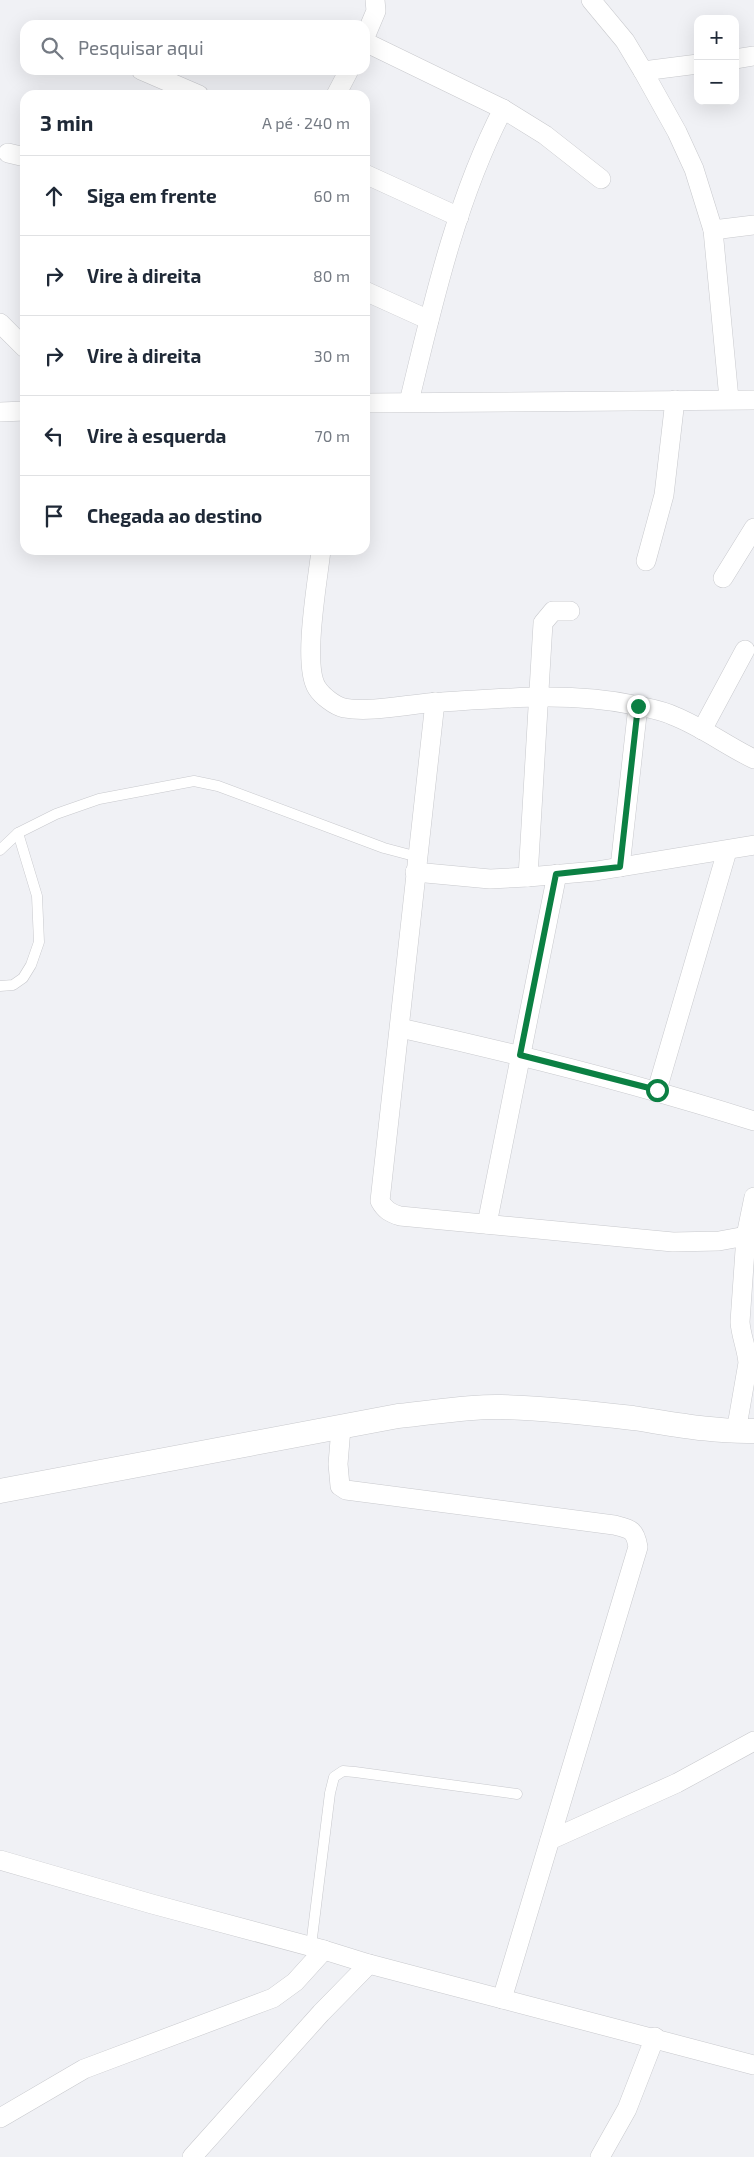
<!DOCTYPE html>
<html lang="pt">
<meta charset="utf-8">
<style>
body{margin:0;font-family:"Exo 2",sans-serif;background:#f2f2f3;color:#1f2937}
.controls{position:absolute;right:15px;top:15px;display:grid;overflow:hidden;border-radius:10px;box-shadow:0 5px 20px #0002}
.controls button{width:45px;height:45px;display:grid;place-items:center;padding:0;border:0;border-bottom:1px solid #e0e1e3;background:#fff;color:#1f2937;font:25px sans-serif}
.stop{position:absolute;width:15px;height:15px;margin:-11px;border:4px solid #0b8043;border-radius:50%;background:#fff}
.stop.end{background:#0b8043;border-color:#fff;box-shadow:0 1px 5px #0008}
.list{margin:0;padding:0;list-style:none}
h2{display:flex;justify-content:space-between;align-items:center;height:65px;margin:0;padding:0 20px;font-size:21px}
h2 small{font-size:16px;font-weight:400;color:#747a83}
.list li{display:grid;grid-template-columns:32px 1fr auto;gap:15px;align-items:center;box-sizing:border-box;height:80px;padding:0 20px;border-top:1px solid #e0e1e3}
.list b{display:block;font-size:19px;white-space:nowrap}
.list em{font-size:16px;font-style:normal;color:#747a83}
.icon{flex:none;width:28px;height:28px;fill:none;stroke:currentColor;stroke-width:2;stroke-linecap:round;stroke-linejoin:round}
.map{position:relative;flex:none;width:754px;height:2157px;overflow:hidden}
.search{position:absolute;background:#fff;box-shadow:0 5px 20px #0002;left:20px;top:20px;width:350px;height:55px;display:flex;align-items:center;gap:12px;box-sizing:border-box;padding:0 18px;border-radius:15px;color:#747a83;font-size:19px}
.panel{position:absolute;background:#fff;box-shadow:0 5px 20px #0002;left:20px;top:90px;width:350px;height:465px;border-radius:15px}
.map>svg:first-child{display:block}
.lines{fill:none;stroke-linecap:round;stroke-linejoin:round}
.service-casing{stroke:#c8c9cd;stroke-width:11}
.minor-casing{stroke:#c8c9cd;stroke-width:20}
.tertiary-casing{stroke:#c8c9cd;stroke-width:25}
.service{stroke:#fff;stroke-width:10}
.minor{stroke:#fff;stroke-width:19}
.tertiary{stroke:#fff;stroke-width:24}
.route{stroke:#0b8043;stroke-width:6}
</style>
<div class="map">
<svg width="754" height="2157" viewBox="0 0 754 2157">
<rect width="100%" height="100%" fill="#f0f1f5"/>
<g class="lines">
<defs>
<g id="service">
<path d="M0 850 18 833 56 814 99 799 194 781 218 786 384 848 418 857"/>
<path d="M0 986 13 985 23 978 31 965 39 942 37 896 18 833"/>
<path d="M311 1946 330 1793 334 1777 343 1771 355 1772 517 1794"/>
</g>
<g id="minor">
<path d="M591 0 625 41 643 71 677 132 694 169 713 230 729 399"/>
<path d="M365 37 376 11 375 0"/>
<path d="M365 42 503 109"/>
<path d="M735 59 754 56"/>
<path d="M141 70 199 95"/>
<path d="M643 71 698 64"/>
<path d="M336 95 349 70"/>
<path d="M8 153 25 157"/>
<path d="M365 174 459 217"/>
<path d="M713 230 754 225"/>
<path d="M365 291 429 320"/>
<path d="M0 323 25 348"/>
<path d="M409 402C433 303 456 200 503 109L545 135 601 179"/>
<path d="M365 403 754 400"/>
<path d="M0 412 25 411"/>
<path d="M321 550C318 579 302 665 317 688 322 696 335 706 344 708 374 713 412 703 442 702 507 698 571 692 634 705 647 708 662 710 674 716 702 727 727 746 754 759"/>
<path d="M646 561 664 495 675 400"/>
<path d="M723 578 754 528"/>
<path d="M435 702 380 1201C385 1210 390 1213 400 1216L673 1242 719 1241 746 1236 754 1197"/>
<path d="M702 730 745 650"/>
<path d="M620 867 638 706"/>
<path d="M415 872 490 879 528 877 596 871 754 845"/>
<path d="M528 877 543 623 553 611H570"/>
<path d="M400 1028C519 1054 637 1084 754 1121"/>
<path d="M657 1090 727 851"/>
<path d="M487 1224 557 874"/>
<path d="M341 1428 338 1464 340 1486 346 1490 614 1525C630 1529 635 1529 638 1547L502 1999"/>
<path d="M736 1432 748 1363C747 1349 741 1336 740 1322L746 1236"/>
<path d="M550 1840 677 1783 754 1741"/>
<path d="M0 1860 152 1904 324 1950 369 1964 754 2065"/>
<path d="M0 2118 84 2069 273 1998 295 1982 324 1950"/>
<path d="M192 2157 321 2013 369 1964"/>
<path d="M600 2157 627 2109 655 2037"/>
</g>
<path id="tertiary" d="M0 1491 398 1416C432 1413 467 1406 501 1407 544 1408 590 1413 633 1418 673 1424 713 1432 754 1431"/>
</defs>
<!-- service casing -->
<use href="#service" class="service-casing"/>
<!-- minor casing -->
<use href="#minor" class="minor-casing"/>
<!-- tertiary casing -->
<use href="#tertiary" class="tertiary-casing"/>
<!-- service -->
<use href="#service" class="service"/>
<!-- minor -->
<use href="#minor" class="minor"/>
<!-- tertiary -->
<use href="#tertiary" class="tertiary"/>
</g>
<g class="lines">
<!-- route -->
<path class="route" d="M638 706 620 867 556 874 520 1055 657 1090"/>
</g>
</svg>
<div class="controls">
<button>+</button>
<button>−</button>
</div>
<div class="stop" style="left:657px;top:1090px"></div>
<div class="stop end" style="left:638px;top:706px"></div>
<div class="search"><svg class="icon" aria-label="search" viewBox="0 0 24 24"><circle cx="10" cy="10" r="6"/><path d="M15 15l6 6"/></svg>Pesquisar aqui</div>
<section class="panel">
<h2>3 min<small>A pé · 240 m</small></h2>
<ul class="list">
<li><svg class="icon" aria-label="ahead" viewBox="0 0 24 24"><path d="M12 20V5M6 11l6-6 6 6"/></svg><div><b>Siga em frente</b></div><em>60 m</em></li>
<li><svg class="icon" aria-label="right" viewBox="0 0 24 24"><path d="M7 20v-9h11M14 6l5 5-5 5"/></svg><div><b>Vire à direita</b></div><em>80 m</em></li>
<li><svg class="icon" aria-label="right" viewBox="0 0 24 24"><path d="M7 20v-9h11M14 6l5 5-5 5"/></svg><div><b>Vire à direita</b></div><em>30 m</em></li>
<li><svg class="icon" aria-label="left" viewBox="0 0 24 24"><path d="M17 20v-9H6M10 6l-5 5 5 5"/></svg><div><b>Vire à esquerda</b></div><em>70 m</em></li>
<li><svg class="icon" aria-label="arrive" viewBox="0 0 24 24"><path d="M6 21V4h12l-3 4 3 4H6"/></svg><div><b>Chegada ao destino</b></div></li>
</ul>
</section>
</div>
